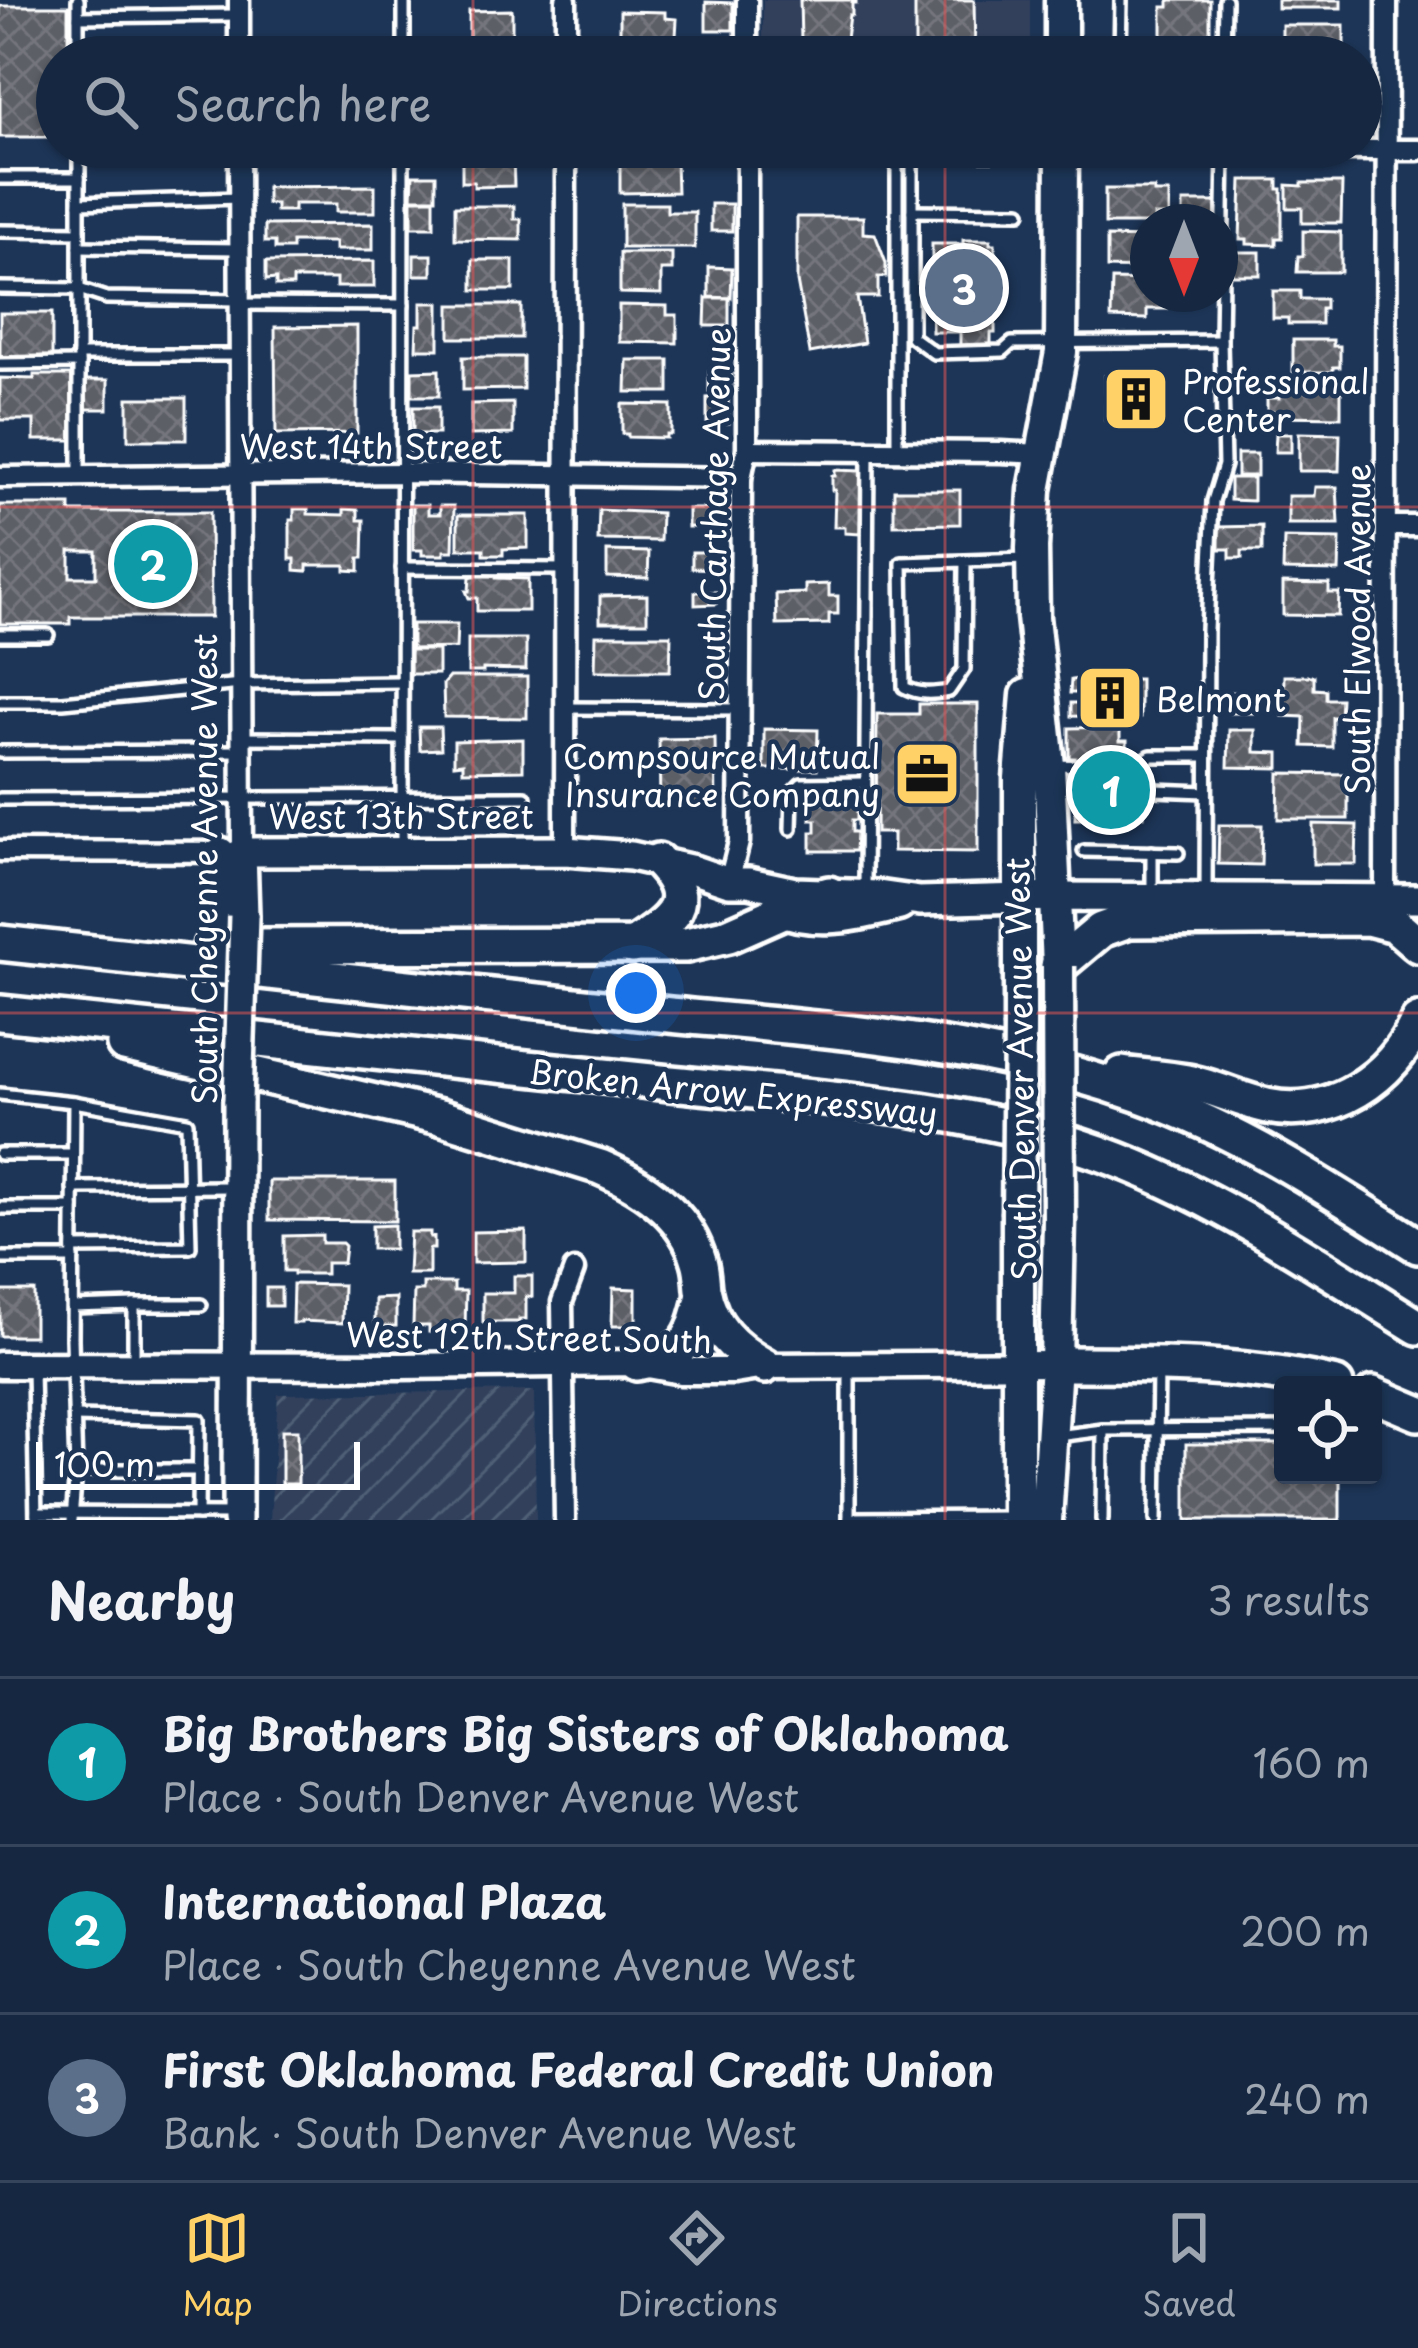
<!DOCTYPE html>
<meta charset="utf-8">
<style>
body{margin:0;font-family:"Playpen Sans",sans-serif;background:#23344c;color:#f1f3f6}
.controls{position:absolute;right:36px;bottom:36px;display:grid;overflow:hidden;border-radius:12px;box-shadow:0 3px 9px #0004}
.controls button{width:108px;height:108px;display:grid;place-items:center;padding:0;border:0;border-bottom:3px solid #35445a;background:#162841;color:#f1f3f6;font:60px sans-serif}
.compass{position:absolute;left:1130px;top:204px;width:108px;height:108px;border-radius:50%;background:#162841;box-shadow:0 3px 9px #0004;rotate:180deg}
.scale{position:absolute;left:36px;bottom:30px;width:324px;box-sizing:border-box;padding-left:12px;border:6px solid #fff;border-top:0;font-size:33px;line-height:42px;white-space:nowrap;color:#fff;-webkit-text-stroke:9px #1d3557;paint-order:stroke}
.you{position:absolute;left:636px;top:993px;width:42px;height:42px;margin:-30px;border:9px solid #fff;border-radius:50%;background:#1a73e8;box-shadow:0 0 0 18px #1a73e833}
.badge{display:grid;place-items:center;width:78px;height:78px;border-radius:50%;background:#ffd166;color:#fff;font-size:39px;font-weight:700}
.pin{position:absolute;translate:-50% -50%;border:6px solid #fff;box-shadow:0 3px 12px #0006}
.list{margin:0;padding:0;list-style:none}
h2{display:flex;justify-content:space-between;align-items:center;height:156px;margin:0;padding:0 48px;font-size:51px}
h2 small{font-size:39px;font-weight:400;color:#9ea6b1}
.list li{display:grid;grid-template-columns:78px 1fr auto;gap:36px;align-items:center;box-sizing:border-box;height:168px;padding:0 48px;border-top:3px solid #35445a}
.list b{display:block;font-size:45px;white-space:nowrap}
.list p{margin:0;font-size:39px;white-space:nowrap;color:#9ea6b1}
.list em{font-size:39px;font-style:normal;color:#9ea6b1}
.icon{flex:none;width:66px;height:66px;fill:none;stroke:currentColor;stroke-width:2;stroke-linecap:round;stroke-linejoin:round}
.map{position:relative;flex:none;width:1418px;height:1520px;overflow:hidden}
.search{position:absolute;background:#162841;box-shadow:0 3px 9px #0004;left:36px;right:36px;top:36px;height:132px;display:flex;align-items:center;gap:30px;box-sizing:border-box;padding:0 42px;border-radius:66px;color:#9ea6b1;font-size:45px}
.sheet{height:660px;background:#162841}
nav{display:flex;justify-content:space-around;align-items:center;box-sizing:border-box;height:168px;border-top:3px solid #35445a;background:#162841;font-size:33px;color:#9ea6b1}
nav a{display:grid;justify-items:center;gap:6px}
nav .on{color:#ffd166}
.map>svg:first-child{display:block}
.built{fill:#30415c}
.industrial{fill:url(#industrial-furrows)}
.building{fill:url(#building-cross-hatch);stroke:#fff;stroke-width:3;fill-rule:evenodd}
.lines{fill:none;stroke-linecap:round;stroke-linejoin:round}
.service-casing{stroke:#fff;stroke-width:18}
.minor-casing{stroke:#fff;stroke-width:27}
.tertiary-casing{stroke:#fff;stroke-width:33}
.secondary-casing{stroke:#fff;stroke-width:36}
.primary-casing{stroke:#fff;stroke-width:39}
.motorway-casing{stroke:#fff;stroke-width:42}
.service{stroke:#1d3557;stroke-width:9}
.minor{stroke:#1d3557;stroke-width:18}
.tertiary{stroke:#1d3557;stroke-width:24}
.secondary{stroke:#1d3557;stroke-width:27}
.primary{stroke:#1d3557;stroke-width:30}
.motorway{stroke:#1d3557;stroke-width:33}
.secondary-bridge-casing{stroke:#fff;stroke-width:36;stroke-linecap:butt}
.primary-bridge-casing{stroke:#fff;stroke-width:39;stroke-linecap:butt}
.secondary-bridge{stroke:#1d3557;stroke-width:27}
.primary-bridge{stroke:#1d3557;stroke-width:30}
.grid{fill:none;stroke:#de5353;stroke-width:3;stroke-opacity:0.55}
.labels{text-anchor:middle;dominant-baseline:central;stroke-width:9;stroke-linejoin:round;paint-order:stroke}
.poi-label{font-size:33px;fill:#fff;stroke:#1d3557;text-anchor:start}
.street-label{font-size:33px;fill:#fff;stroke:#1d3557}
</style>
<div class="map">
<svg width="1418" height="1520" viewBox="0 0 1418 1520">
<defs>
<pattern id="industrial-furrows" width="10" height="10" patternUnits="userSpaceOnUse" patternTransform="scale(3)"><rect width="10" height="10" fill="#30415c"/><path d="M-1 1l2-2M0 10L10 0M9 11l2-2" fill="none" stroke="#4f5e74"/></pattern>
<pattern id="building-cross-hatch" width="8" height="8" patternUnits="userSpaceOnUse" patternTransform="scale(3)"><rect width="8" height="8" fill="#5c5e66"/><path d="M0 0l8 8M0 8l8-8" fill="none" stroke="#74767d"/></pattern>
</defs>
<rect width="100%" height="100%" fill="#1d3557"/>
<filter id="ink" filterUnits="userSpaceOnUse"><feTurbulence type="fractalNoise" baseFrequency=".00833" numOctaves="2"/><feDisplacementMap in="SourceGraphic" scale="24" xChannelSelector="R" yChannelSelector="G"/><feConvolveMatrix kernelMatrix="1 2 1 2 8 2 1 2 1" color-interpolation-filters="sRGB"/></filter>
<g filter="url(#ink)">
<!-- built -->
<rect class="built" x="763" y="0" width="267" height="57"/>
<!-- industrial -->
<path class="industrial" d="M534 1391 536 1520H270L278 1394Z"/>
<!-- building -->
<g class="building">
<path d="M800 0H856V3H852V15H849L845 47 824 53 806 41H801Z"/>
<path d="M915 0H974L975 57H915Z"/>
<path d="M1169 0H1210V57H1162V7H1169Z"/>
<rect x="1277" y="0" width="64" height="8"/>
<path d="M706 2 733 3V30H706Z"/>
<path d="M0 6H68V57H57V137H0Z"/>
<path d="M512 10V44H479V40H469V11Z"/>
<path d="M620 11 665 12V18L677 19 676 36H667V46L620 45Z"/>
<rect x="1282" y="25" width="62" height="31"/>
<path d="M627 155H667L668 162H676L677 192 620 193V161H627Z"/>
<path d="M481 156H513L514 186 474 187V182H462V160H481Z"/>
<path d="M413 175H436V198H412Z"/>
<path d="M1242 180H1278V189H1282V238H1276V245L1247 244V239H1240Z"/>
<path d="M1302 183H1342L1341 223H1302V208H1287V185L1302 186Z"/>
<path d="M375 186V212H336V204H294V211H276V204H267V187Z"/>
<path d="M1105 189H1154V193H1169V216H1154V222L1148 224H1105Z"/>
<rect x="412" y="199" width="22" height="28"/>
<rect x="1183" y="202" width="34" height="20"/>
<path d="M622 204H667V212H695V248H622Z"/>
<rect x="711" y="204" width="21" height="27"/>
<path d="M455 206H514V219H521V240L455 239Z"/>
<path d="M797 217H863V233L875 234 886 263V277H878V297H857L864 343 810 353 797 281Z"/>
<path d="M373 224V250H335V242H292V249H275V242H265V225Z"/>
<path d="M1303 231 1341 232V272H1297L1298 256H1303Z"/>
<path d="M1107 237 1148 238V269L1107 268Z"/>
<path d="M963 240H990V244H995V333H991V350H960V332H932V244H963Z"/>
<rect x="1232" y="252" width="28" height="23"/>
<path d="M620 253H672V270H661V294L620 293Z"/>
<rect x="414" y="255" width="18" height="20"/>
<rect x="473" y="260" width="40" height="30"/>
<path d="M374 261V287H336V279H293V286H276V279L266 280V262Z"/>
<path d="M709 267 732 268 731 298 709 297Z"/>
<path d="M1112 280 1148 281V294H1168L1167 309H1147V319L1111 318Z"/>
<path d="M1273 291H1300V299H1325V309H1321V324H1288V318H1273Z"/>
<path d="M706 298H729V326H705Z"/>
<path d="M421 303H439V349H416L417 325H421Z"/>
<rect x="450" y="305" width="71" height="33"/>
<path d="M619 305 667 306V315H677V343L619 342Z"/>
<rect x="0" y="313" width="52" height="45"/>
<path d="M357 326V433L276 434 275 327Z"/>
<path d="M1293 340H1333V346H1340V367H1333V372H1293Z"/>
<path d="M463 357H523V389L463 390Z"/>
<path d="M627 360H669V392H626Z"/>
<path d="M439 370V396H412V371Z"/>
<path d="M709 372 731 373 730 393 709 392Z"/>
<path d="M34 375H73V440H34V420H0V378L34 379Z"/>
<path d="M1105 376H1162L1161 421 1105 420V405H1110V393H1105Z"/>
<rect x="85" y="380" width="23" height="29"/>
<path d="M1279 385 1341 386V417L1275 416V412H1267V398H1279Z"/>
<path d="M728 397 729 423H707V398Z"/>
<rect x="128" y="398" width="58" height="42"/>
<path d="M513 403V434L471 435V404Z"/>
<path d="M622 404 671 405V434H666V438L628 437V434H622Z"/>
<rect x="413" y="407" width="25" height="27"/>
<path d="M1299 433 1340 434 1339 471H1299Z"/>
<path d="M1276 434H1291V452H1275Z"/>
<rect x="1237" y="454" width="20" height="22"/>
<path d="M835 470 861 471 860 534 845 533V527H834L835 490H832V476H835Z"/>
<path d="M1230 478H1253V501L1230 500Z"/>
<path d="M1315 487H1337L1339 524H1288V496H1314Z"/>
<path d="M894 490H960V524L894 525Z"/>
<path d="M0 505H70V512H210L211 617H70V624H0ZM70 551H96V577H70Z"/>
<path d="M413 505H428V514H440V506H454L453 551H444V555H422V550H413Z"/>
<path d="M294 509H308V514L344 515V509L358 510V520H364L363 558H359V571L345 570V565H307V571L295 570V559H290V520H294Z"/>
<rect x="688" y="509" width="22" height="18"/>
<path d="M599 510 661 513 660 541 598 540Z"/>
<path d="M458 515H528V548L503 549V555H484V549H458Z"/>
<path d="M1262 526V551H1242V558H1230V549H1219V527Z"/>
<path d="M1284 538 1340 539 1339 571 1283 570Z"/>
<path d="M607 551 649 552 648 578 607 577Z"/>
<path d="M692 552H720V569L692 568Z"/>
<path d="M477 574H495L496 578 528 579V611H477V598H469L466 591H469L470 577Z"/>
<path d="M1283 583 1329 584V593H1339L1338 616 1283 615Z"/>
<path d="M829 584V596H838V614H829V624L777 625 776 594 805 593V585Z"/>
<path d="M695 592H716V604L695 605Z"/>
<path d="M647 595V622H600V596Z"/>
<path d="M412 624H457L456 648 412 649Z"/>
<path d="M596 635H671L670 671H595Z"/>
<path d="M468 639H526V670L483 669V672H468Z"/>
<rect x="410" y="650" width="28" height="24"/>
<path d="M1284 676H1314V689L1326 690V699H1341L1340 717H1332V747L1303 746 1304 717 1283 716Z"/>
<path d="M449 677H527V718L444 717 443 684Z"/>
<path d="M1079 679H1140V718L1071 716V703H1079V693H1070L1071 680Z"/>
<path d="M1228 692 1254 693 1253 713H1228Z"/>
<path d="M919 704H978V852L893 851V833H876L877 714H919Z"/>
<path d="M419 727H440L441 749 420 750Z"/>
<path d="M1120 727V741H1127V761L1069 759V728Z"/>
<path d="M764 729 818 730 817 769H764Z"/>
<path d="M1229 730H1255V752L1279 753V768L1228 767Z"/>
<path d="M715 738 716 805H660L659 739Z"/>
<path d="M523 739V770L463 771V763L454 764V741Z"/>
<path d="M1078 773 1106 774V778L1145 779 1144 816 1097 815V819H1075Z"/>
<path d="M1279 773 1348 774V819H1278Z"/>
<path d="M823 794H844V801H857V820H852V832H857L856 851H811V832H816V820H811L812 803H823Z"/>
<path d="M1313 824 1357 825 1356 864H1313Z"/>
<path d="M1219 825H1262L1261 865 1218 864Z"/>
<path d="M269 1181H395V1221L269 1220Z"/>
<path d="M394 1225V1249H372V1226Z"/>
<path d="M526 1231V1262L473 1263V1232Z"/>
<path d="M410 1232H430V1237H434V1249H429V1274H408Z"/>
<path d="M322 1235V1243H342L345 1246 343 1263H326V1274H294V1271H284V1236Z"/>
<path d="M514 1276H532V1297H526V1319H519V1322H483V1293H514Z"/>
<path d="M423 1283H454V1291H466L465 1328H448V1333L429 1332V1326H413L414 1291H423Z"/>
<path d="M293 1284 343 1285 342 1323 301 1321V1323H292Z"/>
<rect x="266" y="1288" width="15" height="18"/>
<path d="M613 1288 636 1289V1326H612Z"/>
<rect x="0" y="1291" width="34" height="45"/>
<path d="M396 1298V1326H375V1299Z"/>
<rect x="282" y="1430" width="16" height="54"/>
<path d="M1186 1444H1283V1475H1340V1520H1186Z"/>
</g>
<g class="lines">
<defs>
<g id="service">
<path d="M78 0V57"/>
<path d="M78 17 239 15"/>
<path d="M382 57H404"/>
<path d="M404 57V0"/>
<path d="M1120 57 1121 0"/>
<path d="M1224 57 1225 0"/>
<path d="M79 147V476"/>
<path d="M897 149V450"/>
<path d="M912 149V337L934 353 1003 351 1012 343 1221 341"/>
<path d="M79 151 189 147"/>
<path d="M0 178H79"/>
<path d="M79 203 239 198"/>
<path d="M912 211 1020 212"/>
<path d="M0 231 79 232"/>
<path d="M79 247 239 249"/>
<path d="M0 288 79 289 106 298 239 300"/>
<path d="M239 304 403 305"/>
<path d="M79 355H239"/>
<path d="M0 364 79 363"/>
<path d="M965 561 964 669 949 691C932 694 920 695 904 687L902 563 1027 559"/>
<path d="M402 568 566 569"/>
<path d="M0 635H48"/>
<path d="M0 702H63L241 684 402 682"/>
<path d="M565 708 740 709"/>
<path d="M241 738 402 739"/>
<path d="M0 752 241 751"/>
<path d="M1054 765 1090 766"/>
<path d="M1110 766 1138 765 1151 756H1206"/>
<path d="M1154 790 1206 792"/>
<path d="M0 799 525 797"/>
<path d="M791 829 792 793 801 784 865 783"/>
<path d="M402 850 403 147"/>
<path d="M1084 851 1178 853"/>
<path d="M865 889 868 451"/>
<path d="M1152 892V852"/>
<path d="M1206 896 1207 629 1213 501 1224 465 1221 341 1224 147"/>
<path d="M0 1094 74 1102 187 1122 190 1247 73 1248"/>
<path d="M0 1154H73"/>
<path d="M73 1188 232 1187"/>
<path d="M0 1208H73"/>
<path d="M0 1258H73"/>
<path d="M73 1307 134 1305"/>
<path d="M134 1364V1305H201"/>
<path d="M33 1369 36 1520"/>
<path d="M75 1417 199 1420 198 1514"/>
<path d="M1057 1436 1103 1430 1283 1429"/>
<path d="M76 1470H199"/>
<path d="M36 1513 232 1514"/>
<path d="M849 1518 1012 1517"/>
<path d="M72 1520 76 1470 72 1339 74 1102"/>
<path d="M849 1520V1369"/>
<path d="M1102 1520 1103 1430"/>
<path d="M1156 1520 1158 1370"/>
</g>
<g id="minor">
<path d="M239 0V57"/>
<path d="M566 0V57"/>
<path d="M747 0V57"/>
<path d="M747 149 1418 150"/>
<path d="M747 450 1001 452 1041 454"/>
<path d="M0 477 403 473 741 478"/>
<path d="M1386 526H1418"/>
<path d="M0 851 242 852 239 147"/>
<path d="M565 851 566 147"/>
<path d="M729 882 739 842 741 478 747 450V147"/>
<path d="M1385 898 1387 0"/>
<path d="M565 1520 562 1302 574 1270"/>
</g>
<path id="tertiary" d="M0 1365 401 1366 637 1363 681 1371H734L765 1366 1056 1364"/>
<g id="secondary">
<path d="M221 852 225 917"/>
<path d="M774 909C815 927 858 917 900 906"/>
<path d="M244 916 242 852 565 851 631 856 694 870 729 882H749L795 892 878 895 920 901 1054 897 1418 899"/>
<path d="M237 1520 238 1100"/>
</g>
<g id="primary">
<path d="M1061 0V57"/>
<path d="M1058 966 1049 765 1033 617 1032 548 1035 490 1061 352 1062 147"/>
<path d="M1020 1026V778L1027 695"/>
<path d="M1018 1214V1520"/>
<path d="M1046 1520 1056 1364 1059 1220"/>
</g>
<g id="motorway">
<path d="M0 943C213 966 427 989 640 1012 808 1029 979 1037 1140 1095 1240 1131 1329 1189 1418 1246"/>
<path d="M211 946 686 945 729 935 808 900 829 894"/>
<path d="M632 946C670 921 699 903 658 861"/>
<path d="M1058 966 1101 930 1129 920 1368 918 1395 925 1418 945"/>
<path d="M0 1013C220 1036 440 1059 661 1082 804 1097 963 1104 1100 1153 1214 1194 1315 1263 1418 1327"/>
<path d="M124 1044 440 1117 600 1167C642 1185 686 1214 699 1261 702 1270 702 1280 703 1289 710 1326 732 1348 765 1366"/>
<path d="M1122 1074C1143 1077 1165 1078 1187 1082 1214 1087 1240 1100 1267 1106 1331 1120 1393 1078 1418 1021"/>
<path d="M637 1363C687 1352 692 1344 704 1295"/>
<path d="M1056 1364C1150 1364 1244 1363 1336 1385"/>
<path d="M1373 1394 1418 1413"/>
</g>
</defs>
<!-- service casing -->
<use href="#service" class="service-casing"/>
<!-- minor casing -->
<use href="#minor" class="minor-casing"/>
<!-- tertiary casing -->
<use href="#tertiary" class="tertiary-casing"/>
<!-- secondary casing -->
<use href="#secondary" class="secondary-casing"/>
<!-- primary casing -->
<use href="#primary" class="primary-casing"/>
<!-- motorway casing -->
<use href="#motorway" class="motorway-casing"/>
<!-- service -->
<use href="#service" class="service"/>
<!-- minor -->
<use href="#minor" class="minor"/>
<!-- tertiary -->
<use href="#tertiary" class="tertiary"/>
<!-- secondary -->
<use href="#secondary" class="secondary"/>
<!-- primary -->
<use href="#primary" class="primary"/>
<!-- motorway -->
<use href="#motorway" class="motorway"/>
<defs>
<path id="secondary-bridge" d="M238 1100 244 916"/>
<g id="primary-bridge">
<path d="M1058 966 1059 1220"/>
<path d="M1018 1214 1020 1026"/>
</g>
</defs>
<!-- secondary-bridge casing -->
<use href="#secondary-bridge" class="secondary-bridge-casing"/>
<!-- primary-bridge casing -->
<use href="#primary-bridge" class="primary-bridge-casing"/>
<!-- secondary-bridge -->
<use href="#secondary-bridge" class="secondary-bridge"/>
<!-- primary-bridge -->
<use href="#primary-bridge" class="primary-bridge"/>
</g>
</g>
<!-- grid -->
<path class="grid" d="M473 0V57M945 0V57M473 147V1520M945 147V1520M0 507H1418M0 1013H1418"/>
<!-- icons -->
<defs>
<symbol id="building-square" viewBox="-11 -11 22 22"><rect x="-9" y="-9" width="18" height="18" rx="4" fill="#ffd166" stroke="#1d3557"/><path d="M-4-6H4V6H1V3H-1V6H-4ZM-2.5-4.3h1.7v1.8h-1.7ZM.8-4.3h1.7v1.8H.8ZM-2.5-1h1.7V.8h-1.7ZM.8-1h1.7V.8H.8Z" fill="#111"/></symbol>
<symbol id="office-square" viewBox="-11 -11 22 22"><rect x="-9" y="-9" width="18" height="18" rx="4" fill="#ffd166" stroke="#1d3557"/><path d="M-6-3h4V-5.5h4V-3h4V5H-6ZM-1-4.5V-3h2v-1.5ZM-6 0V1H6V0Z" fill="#111"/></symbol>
</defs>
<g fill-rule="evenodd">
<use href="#building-square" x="1098" y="361" width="76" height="76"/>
<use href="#building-square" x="1072" y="660" width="76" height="76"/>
<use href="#office-square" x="889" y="736" width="76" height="76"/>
</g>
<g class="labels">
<!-- poi labels -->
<g class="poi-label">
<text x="1182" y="380">Professional<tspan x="1182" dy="38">Center</tspan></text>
<text x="1156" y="698">Belmont</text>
<text x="880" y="755" text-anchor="end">Compsource Mutual<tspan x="880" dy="38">Insurance Company</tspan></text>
</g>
<!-- street labels -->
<g class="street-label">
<text x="371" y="445">West 14th Street</text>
<text transform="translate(713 514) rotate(-89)">South Carthage Avenue</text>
<text transform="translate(1356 629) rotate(-90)">South Elwood Avenue</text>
<text x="401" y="815">West 13th Street</text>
<text transform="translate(203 869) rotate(-90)">South Cheyenne Avenue West</text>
<text transform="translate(1019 1069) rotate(-91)">South Denver Avenue West</text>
<text transform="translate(733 1091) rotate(6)">Broken Arrow Expressway</text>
<text transform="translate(529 1336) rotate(1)">West 12th Street South</text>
</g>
</g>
</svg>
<div class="controls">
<button><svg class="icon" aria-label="locate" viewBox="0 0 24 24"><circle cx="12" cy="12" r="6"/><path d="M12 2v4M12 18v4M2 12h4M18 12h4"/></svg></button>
</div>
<svg class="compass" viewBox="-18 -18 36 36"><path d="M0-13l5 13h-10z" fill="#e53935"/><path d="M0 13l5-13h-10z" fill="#9ea6b1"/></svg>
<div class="scale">100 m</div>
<div class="you"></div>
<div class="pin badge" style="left:1111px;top:790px;background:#0f9aa8">1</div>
<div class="pin badge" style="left:153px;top:564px;background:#0f9aa8">2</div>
<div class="pin badge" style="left:964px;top:288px;background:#5c6f8a">3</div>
<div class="search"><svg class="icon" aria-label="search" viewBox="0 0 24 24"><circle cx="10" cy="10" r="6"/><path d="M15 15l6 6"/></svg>Search here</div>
</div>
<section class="sheet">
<h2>Nearby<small>3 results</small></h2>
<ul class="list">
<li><span class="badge" style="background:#0f9aa8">1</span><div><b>Big Brothers Big Sisters of Oklahoma</b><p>Place · South Denver Avenue West</p></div><em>160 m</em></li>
<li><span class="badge" style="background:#0f9aa8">2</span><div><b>International Plaza</b><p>Place · South Cheyenne Avenue West</p></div><em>200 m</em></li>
<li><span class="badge" style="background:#5c6f8a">3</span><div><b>First Oklahoma Federal Credit Union</b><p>Bank · South Denver Avenue West</p></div><em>240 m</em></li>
</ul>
</section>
<nav>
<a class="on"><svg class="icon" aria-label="map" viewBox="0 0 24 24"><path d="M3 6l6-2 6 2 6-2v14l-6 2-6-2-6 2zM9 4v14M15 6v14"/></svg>Map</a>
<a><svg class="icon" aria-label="directions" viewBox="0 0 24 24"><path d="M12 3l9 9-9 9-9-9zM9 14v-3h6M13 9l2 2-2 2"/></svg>Directions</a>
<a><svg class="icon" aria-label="saved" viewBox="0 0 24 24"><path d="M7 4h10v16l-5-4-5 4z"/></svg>Saved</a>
</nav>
